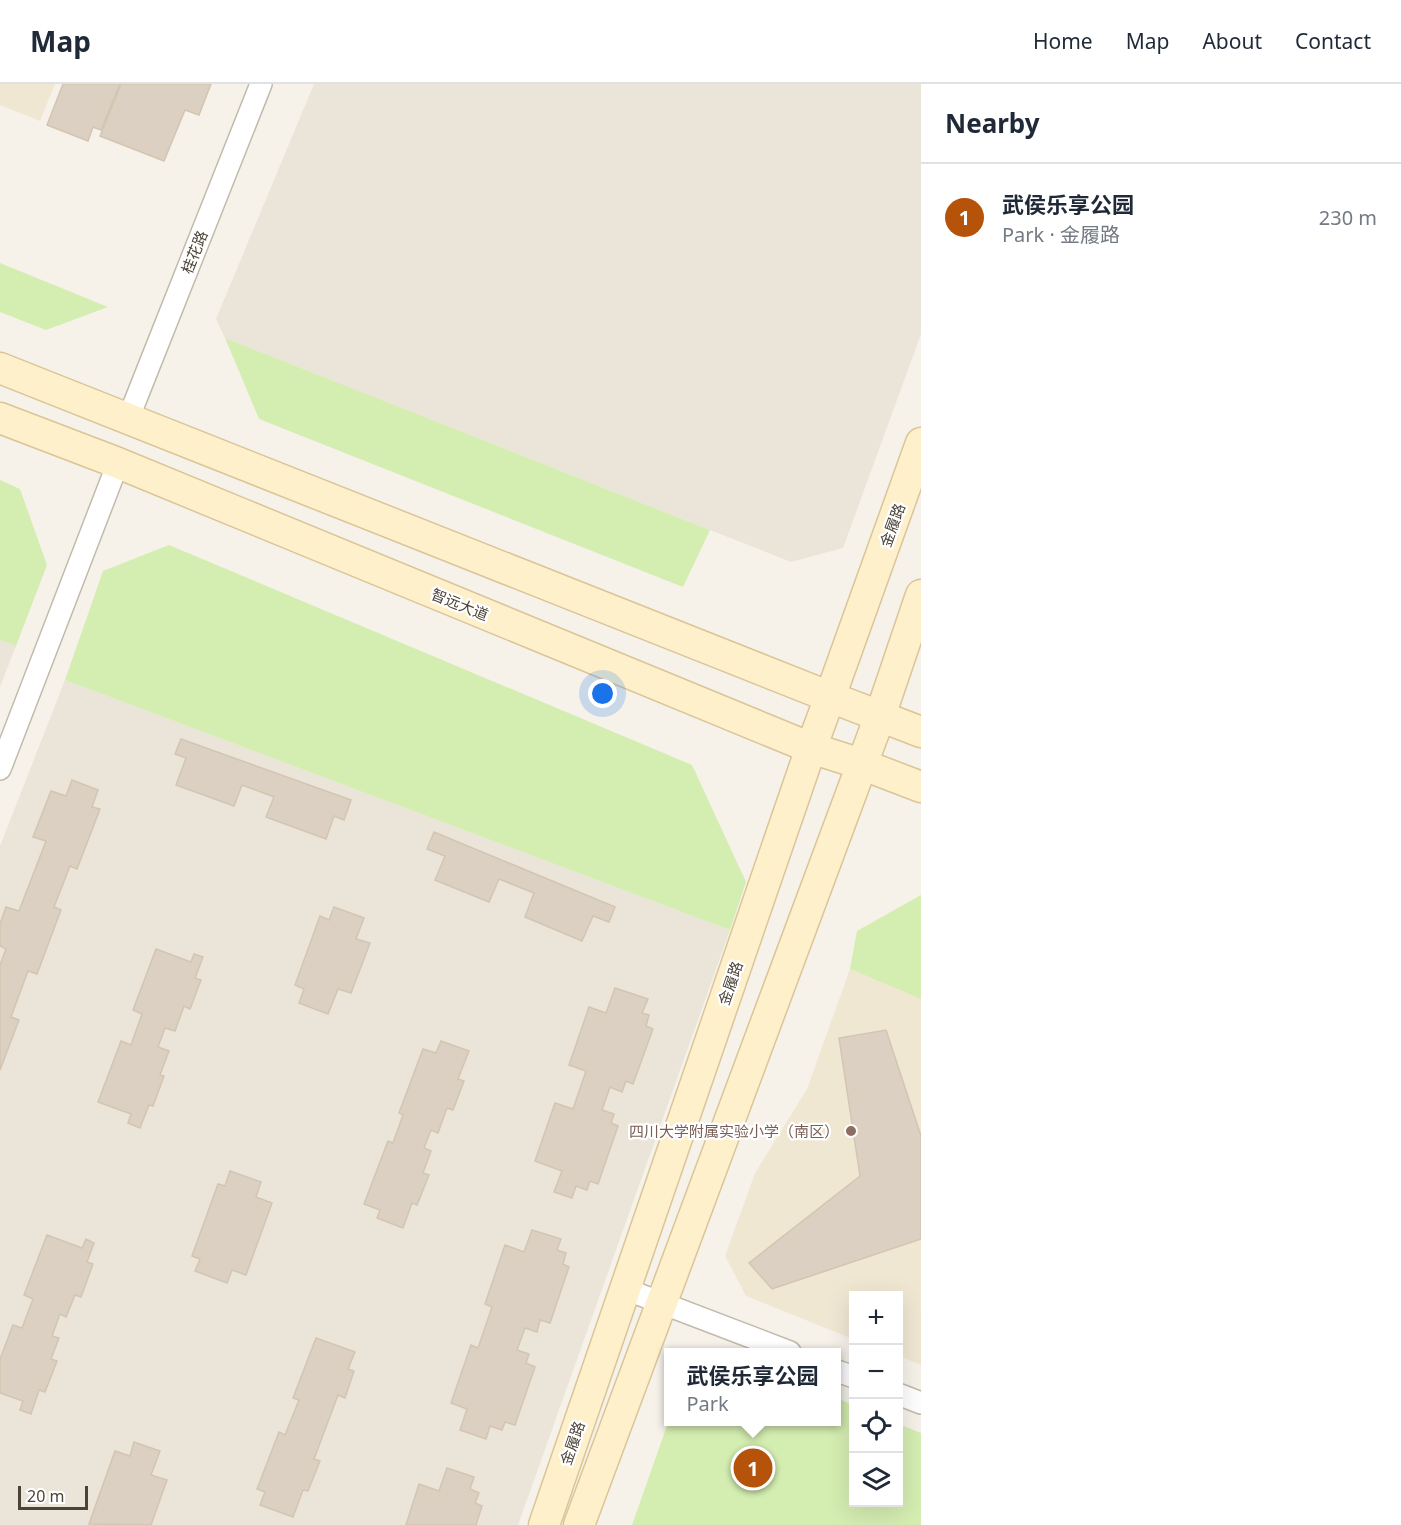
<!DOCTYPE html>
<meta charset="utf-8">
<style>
body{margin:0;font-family:"Noto Sans","Noto Sans SC",sans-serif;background:#f6f6f7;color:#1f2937}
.controls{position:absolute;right:18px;bottom:18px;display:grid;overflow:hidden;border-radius:0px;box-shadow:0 6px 24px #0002}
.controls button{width:54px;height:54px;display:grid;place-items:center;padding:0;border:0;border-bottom:2px solid #e0e1e3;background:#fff;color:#1f2937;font:30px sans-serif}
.scale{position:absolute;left:18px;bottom:15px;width:70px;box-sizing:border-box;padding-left:6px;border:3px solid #4b4337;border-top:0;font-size:16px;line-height:21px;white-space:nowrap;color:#4b4337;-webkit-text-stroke:4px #fff;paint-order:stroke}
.you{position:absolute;left:603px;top:610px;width:21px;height:21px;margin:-15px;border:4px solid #fff;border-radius:50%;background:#1a73e8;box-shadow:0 0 0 9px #1a73e833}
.badge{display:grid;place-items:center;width:39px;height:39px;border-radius:50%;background:#b45309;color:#fff;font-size:20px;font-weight:700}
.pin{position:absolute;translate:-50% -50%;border:3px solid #fff;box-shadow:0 2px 6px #0006}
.popup{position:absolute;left:664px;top:1264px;width:177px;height:78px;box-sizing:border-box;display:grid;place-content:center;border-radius:0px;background:#fff;filter:drop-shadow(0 2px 4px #0005);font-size:20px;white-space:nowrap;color:#747a83}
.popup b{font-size:22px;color:#1f2937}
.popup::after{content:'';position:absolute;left:50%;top:100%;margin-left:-12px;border:12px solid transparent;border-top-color:#fff}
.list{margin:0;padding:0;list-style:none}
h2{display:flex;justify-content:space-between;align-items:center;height:78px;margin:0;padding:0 24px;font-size:26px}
h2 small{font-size:20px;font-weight:400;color:#747a83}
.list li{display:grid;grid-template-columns:39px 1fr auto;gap:18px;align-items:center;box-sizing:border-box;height:108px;padding:0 24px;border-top:2px solid #e0e1e3}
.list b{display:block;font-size:22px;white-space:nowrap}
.list p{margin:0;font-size:20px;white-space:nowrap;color:#747a83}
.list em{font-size:20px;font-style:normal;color:#747a83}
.icon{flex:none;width:33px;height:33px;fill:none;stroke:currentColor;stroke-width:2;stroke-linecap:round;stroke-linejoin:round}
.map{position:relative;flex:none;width:921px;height:1441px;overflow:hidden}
header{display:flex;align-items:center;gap:36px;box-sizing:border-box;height:84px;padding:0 30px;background:#fff;border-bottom:2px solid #e0e1e3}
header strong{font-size:28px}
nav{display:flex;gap:33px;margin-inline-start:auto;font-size:21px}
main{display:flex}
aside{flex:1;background:#fff}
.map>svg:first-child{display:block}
.residential{fill:#ebe4d8}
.education{fill:#f0e7d3}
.green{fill:#d4edb1}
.building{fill:#dcd0c2;stroke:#d4c5b1;stroke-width:1.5}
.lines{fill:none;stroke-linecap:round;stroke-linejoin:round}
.street-casing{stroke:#c3baac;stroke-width:24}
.secondary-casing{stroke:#d9c597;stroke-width:33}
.street{stroke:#fff;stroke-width:21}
.secondary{stroke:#fff0cc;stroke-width:30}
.education-dot{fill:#8d6e63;stroke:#fff;stroke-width:2}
.labels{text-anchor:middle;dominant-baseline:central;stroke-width:4.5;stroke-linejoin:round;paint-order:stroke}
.street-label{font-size:15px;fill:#4b4337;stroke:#fff}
.education-label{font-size:15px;fill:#785e54;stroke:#fff;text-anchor:end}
</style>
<header>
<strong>Map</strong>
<nav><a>Home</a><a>Map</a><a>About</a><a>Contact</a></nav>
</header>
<main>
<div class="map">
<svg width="921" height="1441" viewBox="0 0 921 1441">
<rect width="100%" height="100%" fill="#f6f2ea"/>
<!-- residential -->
<g class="residential">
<path d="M314 0H921V250L843 464 791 478 225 254 216 235Z"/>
<path d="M0 556 16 562 0 603Z"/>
<path d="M65 596 730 846 518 1441H0V762Z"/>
</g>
<!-- education -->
<g class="education">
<path d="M0 0H55L40 37 0 21Z"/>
<path d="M850 885 921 915V1281L899 1272 898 1212H854L853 1255 746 1212 725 1172 755 1089 807 1005Z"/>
</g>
<!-- green -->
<g class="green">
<path d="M0 179 108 223 46 246 0 228Z"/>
<path d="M225 254 710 446 683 503 259 335Z"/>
<path d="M0 396 20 405 47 481 16 562 0 556Z"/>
<path d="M169 461 692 681 746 798 730 846 65 596 103 487Z"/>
<path d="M921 811V915L850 885 857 847Z"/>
<path d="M837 1314 853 1321 854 1418H898L899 1340 921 1349V1441H632L669 1336V1338H837Z"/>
</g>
<!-- building -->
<g class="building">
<path d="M63 0H120L101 46 93 43 88 57 47 41Z"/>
<path d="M121 0H211L199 31 185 26 164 77 100 52Z"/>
<path d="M181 655 351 716 344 736 334 732 326 755 266 733 274 713 242 701 234 722 176 701 186 674 175 670Z"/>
<path d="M72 696 98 706 92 723 100 725 77 785 70 782 54 823 61 826 37 890 28 887 11 933 19 936 0 986V881L6 865 0 862V840L6 823 19 827 46 757 33 753 51 707 66 712Z"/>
<path d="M434 748 615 823 609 838 593 832 582 857 525 833 534 809 499 795 489 818 435 796 445 772 427 765Z"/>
<path d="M334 823 364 834 356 855 370 859 351 909 338 905 328 930 299 919 304 905 295 901 320 832 329 836Z"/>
<path d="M156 865 191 878 194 870 203 873 195 894 201 896 190 925 184 922 175 947 165 944 158 963 169 967 160 991 164 992 153 1022 149 1021 140 1044 128 1039 131 1030 98 1018 121 957 131 961 142 930 133 926Z"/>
<path d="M615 904 648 915 642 929 649 931 646 942 653 945 633 1000 626 997 622 1008 610 1003 602 1026 614 1030 611 1039 618 1042 598 1100 590 1097 587 1106 576 1102 572 1114 554 1108 562 1087 535 1077 555 1019 573 1025 586 987 569 981 589 923 606 929Z"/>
<path d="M886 946 921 1052V1155L772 1205 749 1179 860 1092 839 954Z"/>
<path d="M441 957 469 967 458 995 464 997 453 1026 447 1024 438 1049 431 1046 424 1064 431 1067 423 1089 429 1091 417 1121 412 1119 403 1144 377 1134 380 1126 364 1120 388 1057 393 1059 403 1031 399 1029 423 965 436 969Z"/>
<path d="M230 1087 261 1098 256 1113 272 1119 246 1191 232 1186 227 1199 195 1187 200 1175 192 1172 218 1100 225 1102Z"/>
<path d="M532 1146 561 1155 557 1166 566 1169 563 1180 569 1183 550 1239 540 1236 537 1248 525 1244 517 1266 529 1270 526 1279 535 1283 515 1341 505 1338 502 1346 490 1342 486 1355 460 1346 467 1325 451 1319 471 1261 478 1264 492 1223 485 1220 505 1161 524 1168Z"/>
<path d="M47 1151 82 1164 86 1155 94 1159 87 1178 93 1180 81 1213 75 1211 66 1233 60 1230 52 1252 59 1254 51 1275 57 1277 45 1308 39 1306 31 1330 20 1326 23 1317 0 1309V1275L13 1241 22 1244 33 1215 24 1211Z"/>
<path d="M316 1254 355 1268 348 1285 354 1287 345 1314 338 1311 314 1375 320 1377 308 1407 303 1406 293 1433 260 1421 265 1408 257 1405 279 1348 285 1351 299 1316 293 1314Z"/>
<path d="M134 1358 160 1367 151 1391 167 1396 151 1441 89 1440 115 1367 130 1372Z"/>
<path d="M447 1384 474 1393 470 1405 479 1409 475 1419 482 1422 476 1441H406L419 1400 439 1407Z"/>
</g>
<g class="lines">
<defs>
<g id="street">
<path d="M128 335 261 0"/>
<path d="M0 685 118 379"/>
<path d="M625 1205 790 1268"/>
<path d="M837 1287 854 1293"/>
<path d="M898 1310 921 1319"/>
</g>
<g id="secondary">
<path d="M0 284 830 613 921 648"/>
<path d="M0 334 118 379 811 664 861 680 921 703"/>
<path d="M544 1441 811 664 830 613 921 359"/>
<path d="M579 1441 880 632 921 511"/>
</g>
</defs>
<!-- street casing -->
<use href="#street" class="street-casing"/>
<!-- secondary casing -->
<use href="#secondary" class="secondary-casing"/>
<!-- street -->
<use href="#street" class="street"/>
<!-- secondary -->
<use href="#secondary" class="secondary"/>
</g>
<!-- markers -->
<circle class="education-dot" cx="851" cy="1047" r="6"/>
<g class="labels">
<!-- street labels -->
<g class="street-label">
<text transform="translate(194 168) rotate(-68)">桂花路</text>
<text transform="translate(892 441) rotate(-70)">金履路</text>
<text transform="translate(460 520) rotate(22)">智远大道</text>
<text transform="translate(730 899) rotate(-71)">金履路</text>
<text transform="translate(572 1359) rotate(-71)">金履路</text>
</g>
<!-- education labels -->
<g class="education-label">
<text x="839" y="1047">四川大学附属实验小学（南区）</text>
</g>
</g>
</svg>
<div class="controls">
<button>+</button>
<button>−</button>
<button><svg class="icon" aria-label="locate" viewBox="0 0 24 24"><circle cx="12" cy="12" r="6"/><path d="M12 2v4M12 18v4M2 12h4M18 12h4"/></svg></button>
<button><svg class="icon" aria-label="layers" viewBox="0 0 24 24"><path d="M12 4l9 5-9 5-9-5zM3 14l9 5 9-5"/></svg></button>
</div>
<div class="scale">20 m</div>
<div class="you"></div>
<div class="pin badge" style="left:753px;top:1384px">1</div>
<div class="popup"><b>武侯乐享公园</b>Park</div>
</div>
<aside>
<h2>Nearby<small></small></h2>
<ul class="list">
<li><span class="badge">1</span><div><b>武侯乐享公园</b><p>Park · 金履路</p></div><em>230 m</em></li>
</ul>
</aside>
</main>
